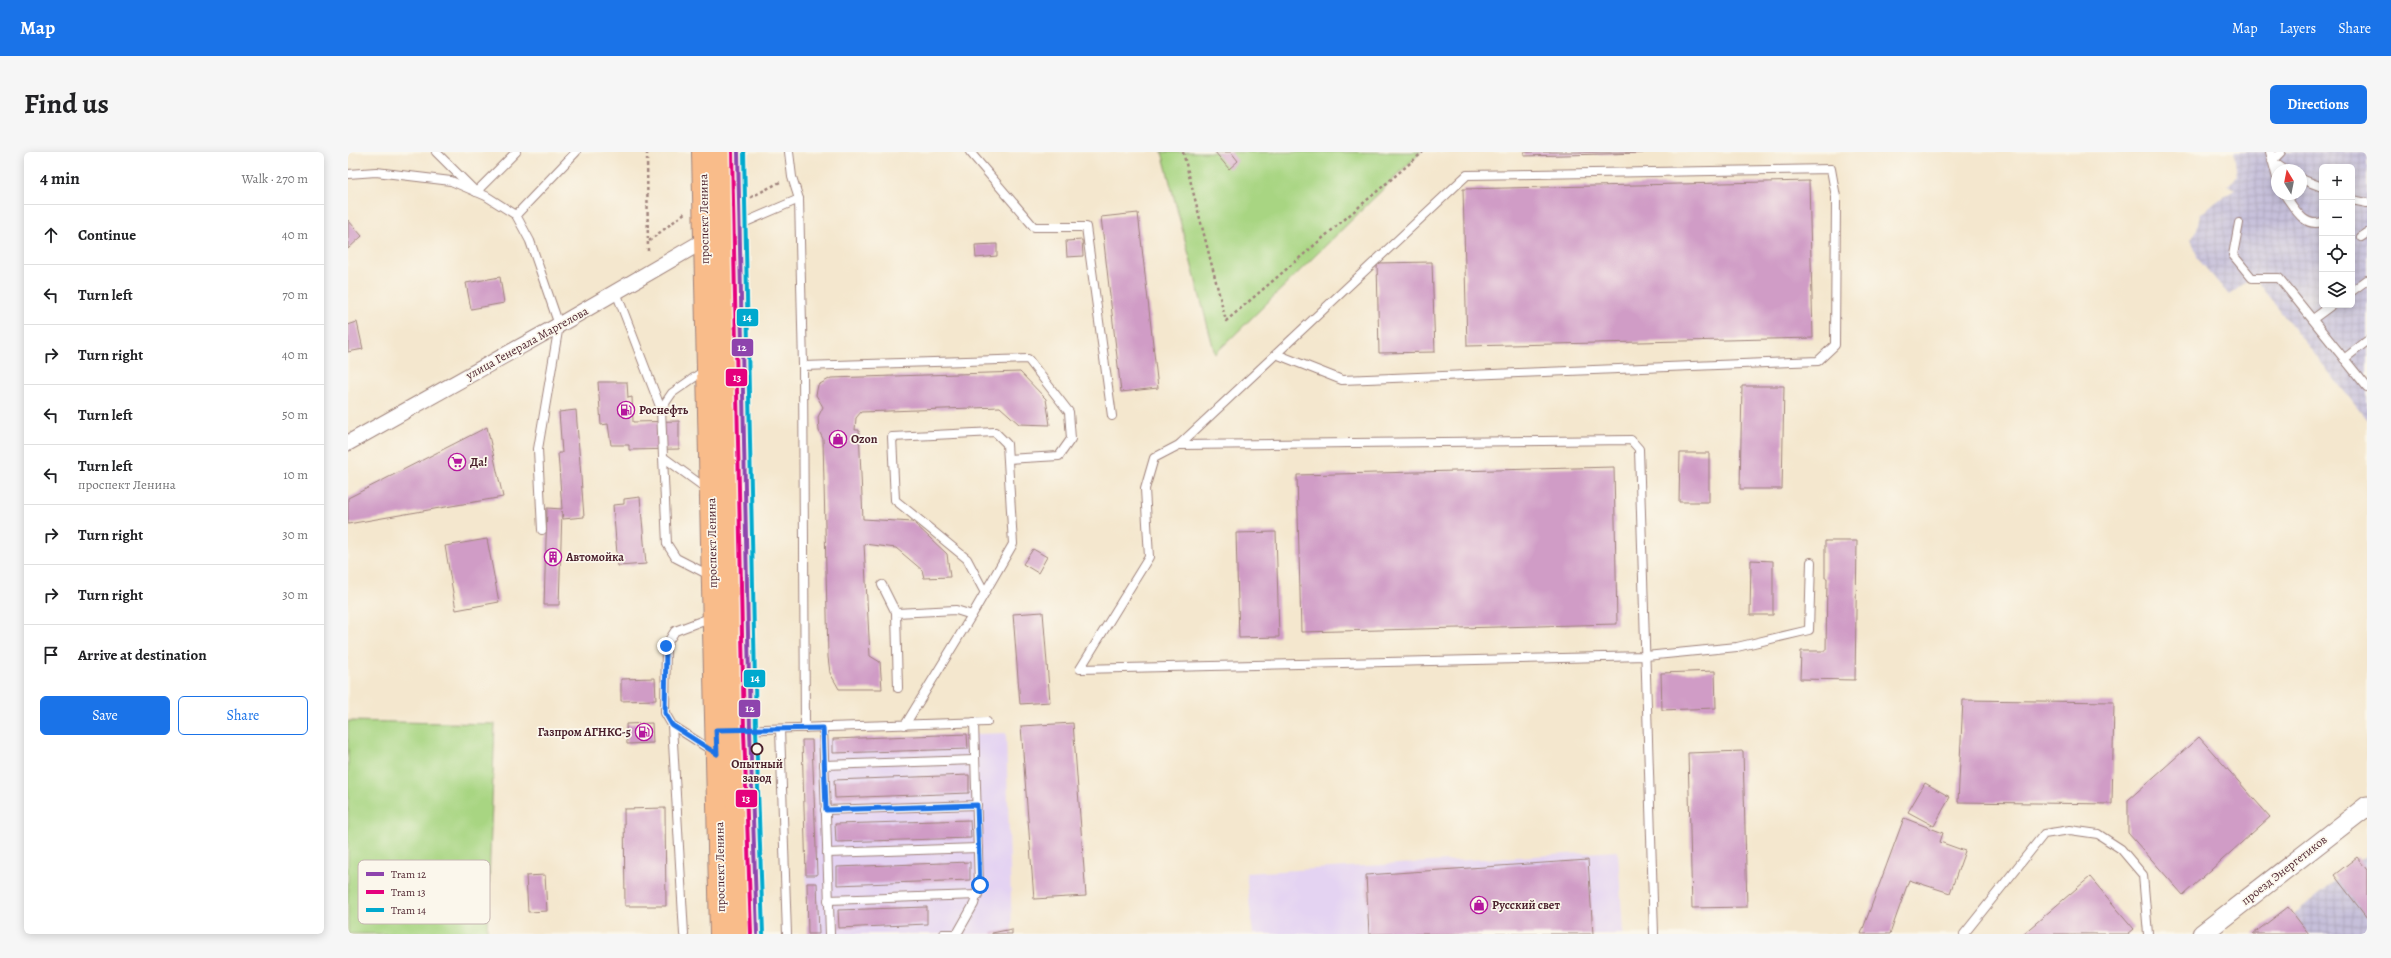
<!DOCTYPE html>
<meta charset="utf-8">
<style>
body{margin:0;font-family:Alegreya,serif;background:#f6f6f6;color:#202124}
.controls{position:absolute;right:12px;top:12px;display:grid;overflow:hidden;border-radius:6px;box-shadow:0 2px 10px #0003}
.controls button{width:36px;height:36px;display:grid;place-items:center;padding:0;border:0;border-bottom:1px solid #e0e0e0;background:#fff;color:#202124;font:20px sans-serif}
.compass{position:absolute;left:1923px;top:12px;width:36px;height:36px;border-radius:50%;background:#fff;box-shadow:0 2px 10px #0003;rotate:350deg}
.stop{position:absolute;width:12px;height:12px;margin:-9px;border:3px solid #1a73e8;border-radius:50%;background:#fff}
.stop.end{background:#1a73e8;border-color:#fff;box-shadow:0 1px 4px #0008}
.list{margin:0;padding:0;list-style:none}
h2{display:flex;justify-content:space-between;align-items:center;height:52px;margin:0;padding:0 16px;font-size:17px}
h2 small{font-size:13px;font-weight:400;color:#757577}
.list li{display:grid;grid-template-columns:26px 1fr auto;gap:12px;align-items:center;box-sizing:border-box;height:60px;padding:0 16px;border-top:1px solid #e0e0e0}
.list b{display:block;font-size:15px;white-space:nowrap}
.list p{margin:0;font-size:13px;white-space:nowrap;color:#757577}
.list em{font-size:13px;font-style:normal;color:#757577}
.actions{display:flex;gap:8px;padding:12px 16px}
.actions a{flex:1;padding:9px 0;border:1px solid #1a73e8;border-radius:6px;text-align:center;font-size:14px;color:#1a73e8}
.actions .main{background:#1a73e8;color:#fff}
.icon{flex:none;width:22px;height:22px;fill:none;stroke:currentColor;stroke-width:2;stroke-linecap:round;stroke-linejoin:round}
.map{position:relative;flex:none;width:2019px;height:782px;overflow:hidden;border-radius:6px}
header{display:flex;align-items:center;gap:24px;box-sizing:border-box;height:56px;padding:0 20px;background:#1a73e8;color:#fff}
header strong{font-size:19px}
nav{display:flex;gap:22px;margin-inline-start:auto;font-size:14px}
.intro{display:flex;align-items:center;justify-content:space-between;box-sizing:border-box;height:96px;padding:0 24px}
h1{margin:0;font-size:28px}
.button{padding:10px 18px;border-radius:6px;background:#1a73e8;color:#fff;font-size:14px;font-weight:700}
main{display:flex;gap:24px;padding:0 24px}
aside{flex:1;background:#fff;border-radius:6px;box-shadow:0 2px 10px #0003}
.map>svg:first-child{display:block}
.built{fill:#e4d3f2}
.industrial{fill:url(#industrial-grid);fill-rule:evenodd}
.garden{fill:#a8d582;stroke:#797a56}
.building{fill:#d09cc6}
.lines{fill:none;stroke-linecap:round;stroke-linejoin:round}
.service-casing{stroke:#9f837c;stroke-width:10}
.minor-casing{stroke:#9f837c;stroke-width:17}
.tertiary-casing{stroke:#9f837c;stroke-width:21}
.primary-casing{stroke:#9f837c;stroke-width:24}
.path{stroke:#9f837c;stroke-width:2.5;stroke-dasharray:3 3;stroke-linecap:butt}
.service{stroke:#fff;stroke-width:8}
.minor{stroke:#fff;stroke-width:15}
.tertiary{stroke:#fff;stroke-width:19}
.primary{stroke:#f9bc8a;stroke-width:22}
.tram-1-casing{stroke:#fbf7ec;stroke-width:7}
.tram-2-casing{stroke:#fbf7ec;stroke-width:7}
.tram-3-casing{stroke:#fbf7ec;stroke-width:7}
.tram-1{stroke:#8e44ad;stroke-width:4}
.tram-2{stroke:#e5007d;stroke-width:4}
.tram-3{stroke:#00a9ce;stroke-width:4}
.route{stroke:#1a73e8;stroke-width:5}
.stop-dot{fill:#fbf7ec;stroke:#4a1f2b;stroke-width:2}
.labels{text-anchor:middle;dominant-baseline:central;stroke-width:3.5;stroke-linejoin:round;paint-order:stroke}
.street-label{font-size:12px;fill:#4a1f2b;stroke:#fbf7ec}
.poi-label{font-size:12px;font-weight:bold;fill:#4a1f2b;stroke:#fbf7ec;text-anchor:start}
.stop-label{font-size:12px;font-weight:bold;fill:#4a1f2b;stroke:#fbf7ec}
.key{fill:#fbf7ec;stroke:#c6b6b2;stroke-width:1}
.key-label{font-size:11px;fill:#4a1f2b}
.line-badge{stroke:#fbf7ec;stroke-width:1.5}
.badge-label{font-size:11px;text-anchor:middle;font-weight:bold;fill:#fff}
</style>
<header>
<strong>Map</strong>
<nav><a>Map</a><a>Layers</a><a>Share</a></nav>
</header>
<div class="intro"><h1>Find us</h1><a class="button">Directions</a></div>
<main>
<aside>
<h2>4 min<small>Walk · 270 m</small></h2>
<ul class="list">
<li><svg class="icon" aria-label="ahead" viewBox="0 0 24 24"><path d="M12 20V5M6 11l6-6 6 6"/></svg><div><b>Continue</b></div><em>40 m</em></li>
<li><svg class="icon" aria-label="left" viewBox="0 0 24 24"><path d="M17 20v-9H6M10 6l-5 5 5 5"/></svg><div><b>Turn left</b></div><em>70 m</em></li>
<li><svg class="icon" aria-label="right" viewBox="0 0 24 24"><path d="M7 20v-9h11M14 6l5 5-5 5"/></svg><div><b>Turn right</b></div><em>40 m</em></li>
<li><svg class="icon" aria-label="left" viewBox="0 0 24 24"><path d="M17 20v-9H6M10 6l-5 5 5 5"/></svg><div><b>Turn left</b></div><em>50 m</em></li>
<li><svg class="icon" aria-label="left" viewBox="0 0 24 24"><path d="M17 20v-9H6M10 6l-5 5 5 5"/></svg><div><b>Turn left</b><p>проспект Ленина</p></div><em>10 m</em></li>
<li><svg class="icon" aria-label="right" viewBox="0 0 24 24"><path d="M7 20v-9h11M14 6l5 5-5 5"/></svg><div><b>Turn right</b></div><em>30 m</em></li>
<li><svg class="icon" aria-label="right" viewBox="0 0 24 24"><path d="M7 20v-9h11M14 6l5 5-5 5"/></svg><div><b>Turn right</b></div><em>30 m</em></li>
<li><svg class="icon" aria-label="arrive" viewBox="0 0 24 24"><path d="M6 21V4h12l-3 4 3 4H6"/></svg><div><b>Arrive at destination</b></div></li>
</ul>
<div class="actions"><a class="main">Save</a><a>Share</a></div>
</aside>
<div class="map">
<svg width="2019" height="782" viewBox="0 0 2019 782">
<defs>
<pattern id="industrial-grid" width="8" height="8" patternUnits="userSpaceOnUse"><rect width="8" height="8" fill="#c6c0da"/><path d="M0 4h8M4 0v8" fill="none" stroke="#aca5bb"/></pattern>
</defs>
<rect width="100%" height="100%" fill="#fbf7ec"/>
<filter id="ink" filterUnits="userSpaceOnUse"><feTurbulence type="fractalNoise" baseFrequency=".025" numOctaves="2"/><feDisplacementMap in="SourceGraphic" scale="8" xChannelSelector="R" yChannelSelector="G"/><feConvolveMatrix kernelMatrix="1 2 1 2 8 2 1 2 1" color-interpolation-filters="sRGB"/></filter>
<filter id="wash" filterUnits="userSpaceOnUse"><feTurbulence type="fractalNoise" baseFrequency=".012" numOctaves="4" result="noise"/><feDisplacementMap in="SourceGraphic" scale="16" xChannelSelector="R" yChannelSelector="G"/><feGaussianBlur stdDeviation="0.9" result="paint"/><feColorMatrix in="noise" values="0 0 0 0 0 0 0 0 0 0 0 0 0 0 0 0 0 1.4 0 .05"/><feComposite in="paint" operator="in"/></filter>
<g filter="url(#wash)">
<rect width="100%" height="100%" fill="#f4e7ce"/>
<!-- built -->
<g class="built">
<path d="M658 581 664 782H460L454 588Z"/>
<path d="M1270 699 1275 782H905L898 721Z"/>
</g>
<!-- industrial -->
<g class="industrial">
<path d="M1886 0H2019V268L1905 125 1881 143 1850 107 1843 86 1849 77 1852 63 1868 49 1888 38 1879 34 1889 25ZM1974 15H2004V153H1974ZM1929 18H1953V42H1929Z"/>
<path d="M2019 703V782H1921Z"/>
</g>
<!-- garden -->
<g class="garden">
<path d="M814 0H1073L867 202Z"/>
<path d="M0 569 147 572 139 782H0Z"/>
</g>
<g id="blocks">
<!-- building -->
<g class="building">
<path d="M867 0H883L890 9 881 17Z"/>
<path d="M1176 0H1295V1L1176 4Z"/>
<path d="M1461 29 1465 186 1119 194 1115 37Z"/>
<path d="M790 61 810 236 773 240 753 65Z"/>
<path d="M0 68 14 84 0 97Z"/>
<path d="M734 88 735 104 719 105 718 89Z"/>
<path d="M649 92V104L628 106 627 93Z"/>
<path d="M1084 110 1087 200 1031 201 1029 111Z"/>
<path d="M152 125 156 151 123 157 118 131Z"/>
<path d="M9 170 15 197 0 200V173Z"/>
<path d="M672 220 698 247 702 273 671 272 652 255 513 260 508 266 507 278H511L515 367 565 370 599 402 602 425 576 426 574 418 548 396 516 392 522 504 532 510 534 537H491L482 521 480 505 475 287 471 279 470 265 475 255 468 243 470 233 483 226Z"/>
<path d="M250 230H279L280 246 284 245 285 270 331 269V297L281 298V293H263L260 272 253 273Z"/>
<path d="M1394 234H1436L1434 337H1392Z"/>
<path d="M228 258 236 365 215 367 214 359 211 453H196L199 356 214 357 210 301H214L211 260Z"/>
<path d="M139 275 155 345 0 372V346Z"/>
<path d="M1332 301H1361V350H1331Z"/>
<path d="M1266 315 1269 472 953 480 949 323Z"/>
<path d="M292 345 298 412 270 414 265 353 276 352V347Z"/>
<path d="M928 380 931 485 891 486 888 381Z"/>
<path d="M139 387 151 450 108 458 97 394Z"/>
<path d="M1477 389H1509L1507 528 1452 527 1453 499H1478L1479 426H1477Z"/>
<path d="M685 397 699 405 690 421 675 412Z"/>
<path d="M1403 408 1425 409V463H1402Z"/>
<path d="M695 460 702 550 672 552 665 462Z"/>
<path d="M1367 519 1368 556 1314 558 1313 521Z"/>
<path d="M307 526 308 548 273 549V527Z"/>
<path d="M1615 548 1766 550 1764 652 1610 650Z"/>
<path d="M304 571 305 591 279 592 278 572Z"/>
<path d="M725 571 738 744 686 747 673 574Z"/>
<path d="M619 582 620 597 485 601V587Z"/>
<path d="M1851 585 1922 665 1835 743 1780 681V648Z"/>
<path d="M454 588H464L469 723H458Z"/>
<path d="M1395 599 1399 755 1344 756 1340 601Z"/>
<path d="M621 623V641L487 646 486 628Z"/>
<path d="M1577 631 1602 645 1586 674 1560 660Z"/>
<path d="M317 656 318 754H277L276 657Z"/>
<path d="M1556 666 1595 681 1592 690 1617 699 1602 741 1561 728 1542 782H1513Z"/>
<path d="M622 668 623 686 488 690 487 672Z"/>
<path d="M2009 705 2019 718V766L1986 723Z"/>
<path d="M1240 708 1245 782H1021L1018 723Z"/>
<path d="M622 710V728L489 733V715Z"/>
<path d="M197 723 199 759 180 760 178 724Z"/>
<path d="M1742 725 1786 777 1780 782H1675Z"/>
<path d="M459 731H469L471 782H460Z"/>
<path d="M579 755V772L491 776 490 758Z"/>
<path d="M1940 755 1961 782H1905Z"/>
<path d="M664 777V782H644V781Z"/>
</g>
</g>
</g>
<g filter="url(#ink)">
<use href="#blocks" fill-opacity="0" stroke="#9f837c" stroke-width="1"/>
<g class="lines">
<defs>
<g id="service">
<path d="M88 0 128 40 168 0"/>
<path d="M441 0 444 25 451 47 455 214 457 576"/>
<path d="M622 0 686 75H738L764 264"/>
<path d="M1922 0 1929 26"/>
<path d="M1933 0 1924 9 1937 18"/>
<path d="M0 22 28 20 103 29 138 44 168 63 182 89 211 173 190 297 194 378"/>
<path d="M1953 27 1974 35"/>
<path d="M1936 42C1946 55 1955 76 1974 70"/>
<path d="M2004 48 2019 51"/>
<path d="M168 63 228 0"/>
<path d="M1891 71 1885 103 1904 126H1931L2019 235"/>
<path d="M377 79 451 47"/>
<path d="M2013 85 2019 81"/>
<path d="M2004 139 2019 128"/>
<path d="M268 140 313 257"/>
<path d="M1965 167 1984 153"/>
<path d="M1996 207 2019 189"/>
<path d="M455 214 680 207 721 260 723 287 711 304 660 307"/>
<path d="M357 218 324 241 313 257 315 305 359 337"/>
<path d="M831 293 1119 23 1483 17 1488 45 1487 193 1470 209 994 228 928 202"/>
<path d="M315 305 319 392 328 406 363 424"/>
<path d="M534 433 548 461"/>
<path d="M364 465 327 479 318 493 317 561 324 573 366 600"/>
<path d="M550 536 548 461 608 458 624 463"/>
<path d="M324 573 336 782"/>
<path d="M557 573 624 463 665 392 659 292 647 280 544 285 547 348 619 407 637 441"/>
<path d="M475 575 482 782"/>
<path d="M432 577 439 782"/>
<path d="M389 578 639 570"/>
<path d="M476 613 627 608"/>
<path d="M477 658 629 653"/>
<path d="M479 701 630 696"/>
<path d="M480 748 630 743"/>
<path d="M595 782H609"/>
<path d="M609 782 626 752 631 733 626 570"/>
<path d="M1306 782 1291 297 1283 288 831 293 806 306 797 337 801 405 732 517 1298 504 1389 495 1461 478 1463 410"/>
<path d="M1616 782 1696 682 1722 678 1750 682 1773 697 1795 723 1800 782"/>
</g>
<path id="minor" d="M0 291 211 173 357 88"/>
<path id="tertiary" d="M1854 782 2019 654"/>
<g id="primary">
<path d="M355 0 373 782"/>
<path d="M374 0 393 782"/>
</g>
</defs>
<!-- service casing -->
<use href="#service" class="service-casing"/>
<!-- minor casing -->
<use href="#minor" class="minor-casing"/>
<!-- tertiary casing -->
<use href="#tertiary" class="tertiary-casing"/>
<!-- primary casing -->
<use href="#primary" class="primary-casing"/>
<!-- path -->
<g class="path">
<path d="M299 0 300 102"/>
<path d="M835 0 878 169 1075 0"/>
<path d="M392 51 434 29"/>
<path d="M301 89 338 60"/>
</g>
<!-- service -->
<use href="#service" class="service"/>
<!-- minor -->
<use href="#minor" class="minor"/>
<!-- tertiary -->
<use href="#tertiary" class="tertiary"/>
<!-- primary -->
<use href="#primary" class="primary"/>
<defs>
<path id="tram-1" d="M390 0 402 578 409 782"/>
<path id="tram-2" d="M384 0 396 578 403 782"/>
<path id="tram-3" d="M396 0 408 578 415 782"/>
</defs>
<!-- tram-1 casing -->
<use href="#tram-1" class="tram-1-casing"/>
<!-- tram-2 casing -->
<use href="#tram-2" class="tram-2-casing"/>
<!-- tram-3 casing -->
<use href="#tram-3" class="tram-3-casing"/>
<!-- tram-1 -->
<use href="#tram-1" class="tram-1"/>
<!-- tram-2 -->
<use href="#tram-2" class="tram-2"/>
<!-- tram-3 -->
<use href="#tram-3" class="tram-3"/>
</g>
</g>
<g class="lines" filter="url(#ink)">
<!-- route -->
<path class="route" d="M318 494 317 561 324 573 369 602 368 578 475 576 478 658 629 653 632 733"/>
</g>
<!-- icons -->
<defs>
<symbol id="fuel-ring" viewBox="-11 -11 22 22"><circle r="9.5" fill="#fbf7ec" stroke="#b5179e" stroke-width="1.5"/><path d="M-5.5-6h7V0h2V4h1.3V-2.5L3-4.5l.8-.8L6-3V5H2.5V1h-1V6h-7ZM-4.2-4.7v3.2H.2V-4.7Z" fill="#b5179e"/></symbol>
<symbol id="shop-ring" viewBox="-11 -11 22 22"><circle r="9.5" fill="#fbf7ec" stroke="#b5179e" stroke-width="1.5"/><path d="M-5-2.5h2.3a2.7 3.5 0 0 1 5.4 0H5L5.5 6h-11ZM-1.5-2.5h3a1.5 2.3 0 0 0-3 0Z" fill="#b5179e"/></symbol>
<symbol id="supermarket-ring" viewBox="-11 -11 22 22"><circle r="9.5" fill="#fbf7ec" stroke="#b5179e" stroke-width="1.5"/><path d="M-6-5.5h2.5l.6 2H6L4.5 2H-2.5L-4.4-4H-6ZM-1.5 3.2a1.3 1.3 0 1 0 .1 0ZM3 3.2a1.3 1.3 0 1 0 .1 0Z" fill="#b5179e"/></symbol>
<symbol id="building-ring" viewBox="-11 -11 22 22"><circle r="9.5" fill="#fbf7ec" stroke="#b5179e" stroke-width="1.5"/><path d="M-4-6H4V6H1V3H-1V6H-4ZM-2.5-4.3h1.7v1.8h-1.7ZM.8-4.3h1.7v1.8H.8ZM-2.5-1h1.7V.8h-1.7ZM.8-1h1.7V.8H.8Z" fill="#b5179e"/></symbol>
</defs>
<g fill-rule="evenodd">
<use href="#fuel-ring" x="268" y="248" width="20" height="20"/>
<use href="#shop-ring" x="480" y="277" width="20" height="20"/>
<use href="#supermarket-ring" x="99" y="300" width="20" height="20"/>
<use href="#building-ring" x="195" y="395" width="20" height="20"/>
<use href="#fuel-ring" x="286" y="570" width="20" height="20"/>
<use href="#shop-ring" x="1121" y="743" width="20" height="20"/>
</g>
<!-- markers -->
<circle class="stop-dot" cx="409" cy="597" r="5.5"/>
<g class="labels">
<!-- street labels -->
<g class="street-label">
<text transform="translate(356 67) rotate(-91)">проспект Ленина</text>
<text transform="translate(179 191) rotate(-29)">улица Генерала Маргелова</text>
<text transform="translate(364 391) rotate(-91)">проспект Ленина</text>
<text transform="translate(372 715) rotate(-91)">проспект Ленина</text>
<text transform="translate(1936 718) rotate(-38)">проезд Энергетиков</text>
</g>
<!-- poi labels -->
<g class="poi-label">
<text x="291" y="258">Роснефть</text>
<text x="503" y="287">Ozon</text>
<text x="122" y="310">Да!</text>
<text x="218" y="405">Автомойка</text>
<text x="283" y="580" text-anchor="end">Газпром АГНКС-5</text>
<text x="1144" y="753">Русский свет</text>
</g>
<!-- stop labels -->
<g class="stop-label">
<text x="409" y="612">Опытный<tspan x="409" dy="14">завод</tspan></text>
</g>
</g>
<!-- legend -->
<rect x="10" y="708" width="132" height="64" rx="6" class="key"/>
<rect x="18" y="720" width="18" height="4" fill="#8e44ad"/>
<rect x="18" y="738" width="18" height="4" fill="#e5007d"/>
<rect x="18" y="756" width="18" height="4" fill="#00a9ce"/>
<g class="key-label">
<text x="43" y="726">Tram 12</text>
<text x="43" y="744">Tram 13</text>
<text x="43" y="762">Tram 14</text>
</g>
<g class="line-badge">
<rect x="388" y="156" width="23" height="19" rx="4" fill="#00a9ce"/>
<rect x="383" y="186" width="23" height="19" rx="4" fill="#8e44ad"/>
<rect x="377" y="216" width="23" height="19" rx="4" fill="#e5007d"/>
<rect x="395" y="517" width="23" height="19" rx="4" fill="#00a9ce"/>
<rect x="390" y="547" width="23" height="19" rx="4" fill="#8e44ad"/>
<rect x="387" y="637" width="23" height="19" rx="4" fill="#e5007d"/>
</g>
<g class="badge-label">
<text x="399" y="169">14</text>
<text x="394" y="199">12</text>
<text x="389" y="229">13</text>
<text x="407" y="530">14</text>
<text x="402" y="560">12</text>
<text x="398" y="650">13</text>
</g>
</svg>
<div class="controls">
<button>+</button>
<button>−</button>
<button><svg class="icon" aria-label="locate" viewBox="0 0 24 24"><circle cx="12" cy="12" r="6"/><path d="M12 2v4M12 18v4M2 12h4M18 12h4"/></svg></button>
<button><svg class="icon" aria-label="layers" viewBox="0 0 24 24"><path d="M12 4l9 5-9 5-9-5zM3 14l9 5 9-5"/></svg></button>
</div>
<svg class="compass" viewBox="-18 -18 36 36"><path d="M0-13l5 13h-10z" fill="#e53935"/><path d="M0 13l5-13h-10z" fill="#757577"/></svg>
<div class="stop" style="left:632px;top:733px"></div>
<div class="stop end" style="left:318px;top:494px"></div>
</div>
</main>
